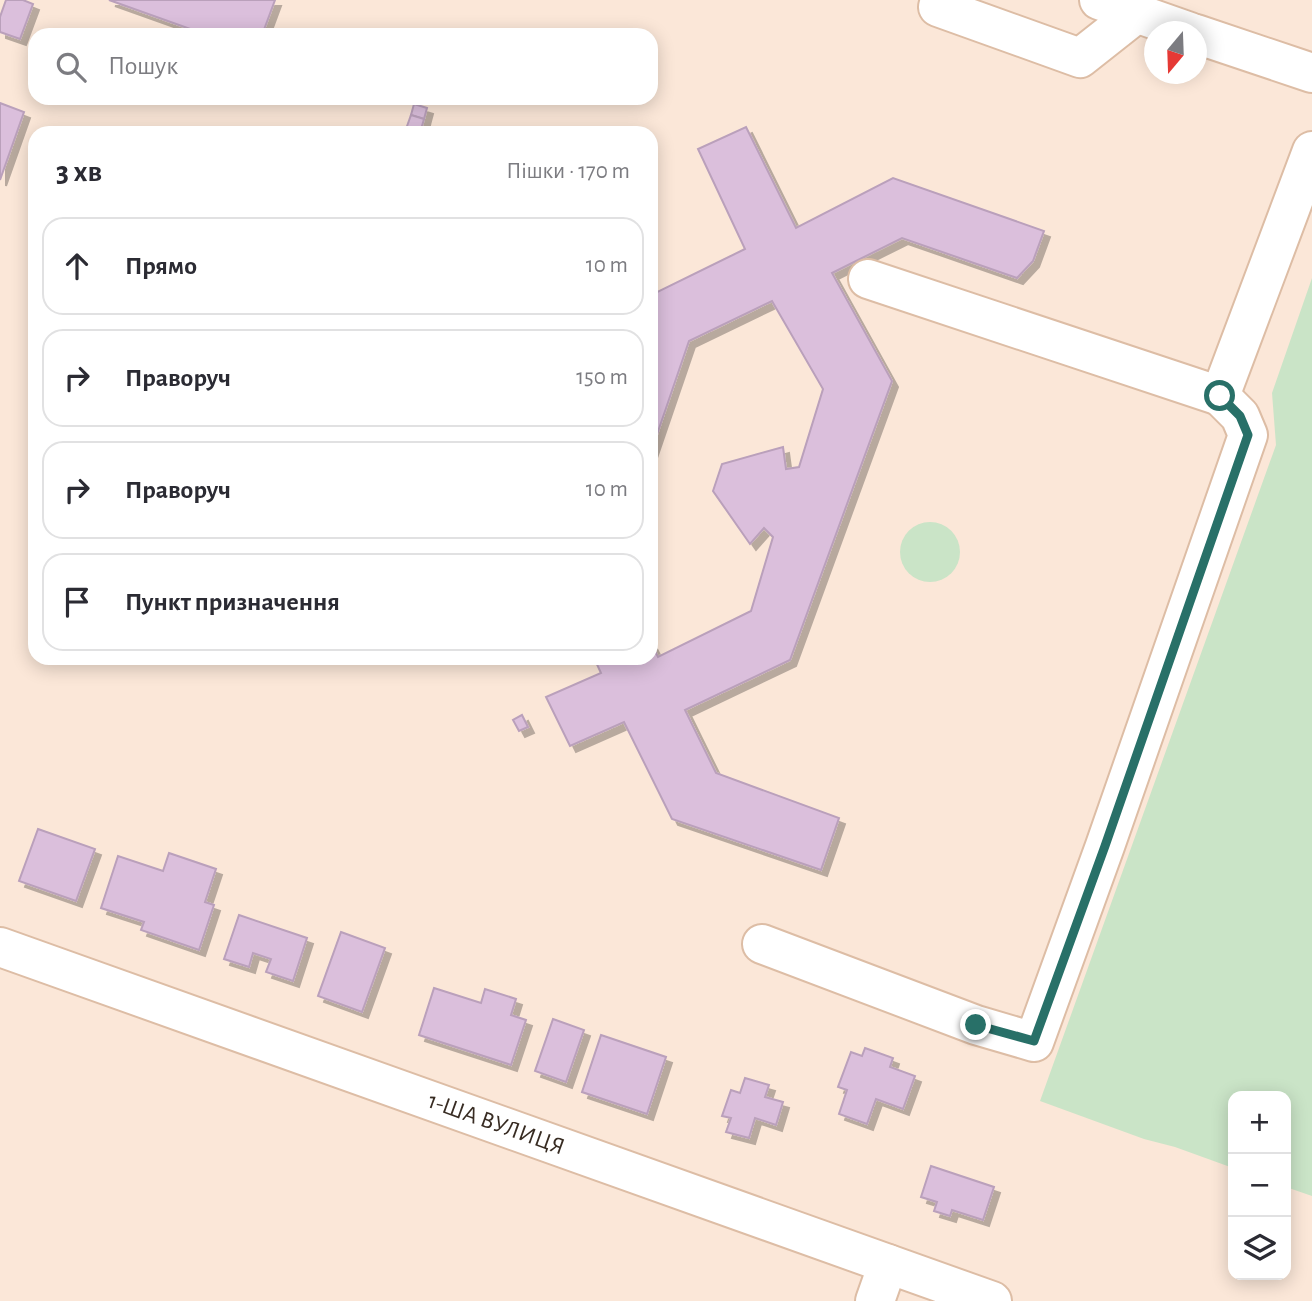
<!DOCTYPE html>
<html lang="uk">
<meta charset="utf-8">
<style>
body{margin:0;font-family:"Alegreya Sans",sans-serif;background:#f2f2f3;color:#2b2b33}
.controls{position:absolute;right:21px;bottom:21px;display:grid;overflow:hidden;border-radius:14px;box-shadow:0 4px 18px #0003}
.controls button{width:63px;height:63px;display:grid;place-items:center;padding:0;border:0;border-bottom:2px solid #e1e1e2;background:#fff;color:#2b2b33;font:35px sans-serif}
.compass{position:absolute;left:1144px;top:21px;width:63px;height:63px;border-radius:50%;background:#fff;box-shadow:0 4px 18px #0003;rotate:199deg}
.stop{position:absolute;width:21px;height:21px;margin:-16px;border:5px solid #287068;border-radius:50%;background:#fff}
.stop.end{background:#287068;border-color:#fff;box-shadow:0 2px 7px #0008}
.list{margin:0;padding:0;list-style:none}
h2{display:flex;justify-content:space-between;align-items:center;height:91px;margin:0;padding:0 28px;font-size:30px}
h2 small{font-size:23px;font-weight:400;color:#7c7c81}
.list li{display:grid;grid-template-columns:46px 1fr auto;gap:21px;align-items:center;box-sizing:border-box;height:98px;margin:0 14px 14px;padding:0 14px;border:2px solid #e1e1e2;border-radius:21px}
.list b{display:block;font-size:26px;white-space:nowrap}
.list em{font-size:23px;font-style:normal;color:#7c7c81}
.icon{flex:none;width:38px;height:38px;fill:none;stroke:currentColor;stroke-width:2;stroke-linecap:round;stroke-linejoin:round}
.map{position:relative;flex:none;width:1312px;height:1301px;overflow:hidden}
.search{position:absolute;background:#fff;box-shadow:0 4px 18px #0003;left:28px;top:28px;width:630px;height:77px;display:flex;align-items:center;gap:18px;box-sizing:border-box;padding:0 24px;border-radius:21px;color:#7c7c81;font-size:26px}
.panel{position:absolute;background:#fff;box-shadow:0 4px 18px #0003;left:28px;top:126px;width:630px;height:539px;border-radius:21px}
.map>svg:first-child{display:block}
.green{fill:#cae4c7}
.building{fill:#dbbfdc;stroke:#baa0bb;stroke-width:2;filter:url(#shadow)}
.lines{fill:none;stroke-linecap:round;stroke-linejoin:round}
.minor-casing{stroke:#ddbda5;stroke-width:42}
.minor{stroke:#fff;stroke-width:38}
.route{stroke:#287068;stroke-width:9}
.labels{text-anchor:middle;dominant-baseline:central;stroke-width:5;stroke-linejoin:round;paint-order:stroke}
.street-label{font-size:24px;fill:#382c23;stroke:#fbe7d8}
</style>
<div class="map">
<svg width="1312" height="1301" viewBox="0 0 1312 1301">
<defs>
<filter id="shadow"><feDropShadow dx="6" dy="6" stdDeviation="0" flood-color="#0004"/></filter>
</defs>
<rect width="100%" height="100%" fill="#fbe7d8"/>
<!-- green -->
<g class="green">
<path d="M1312 278V1196L1286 1187V1096H1233V1168L1175 1147 1144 1139 1040 1101 1276 445 1272 393Z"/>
<circle cx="930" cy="552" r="30"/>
</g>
<!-- building -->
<g class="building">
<path d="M6 0H23L33 4 20 39 0 32V17Z"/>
<path d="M109 0H275L262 35H207Z"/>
<path d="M0 103 24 112 0 180Z"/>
<path d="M414 104 427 108 424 119 411 115Z"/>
<path d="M411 115 424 119 420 133 406 129Z"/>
<path d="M746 127 796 228 893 178 1044 231 1033 261 1017 278 902 238 832 273 892 381 790 660 685 710 716 773 839 818 821 870 672 819 624 722 570 746 546 697 601 673 594 658H651V643L658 657 751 611 773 537 764 528 750 544 713 491 722 464 783 447 786 469 799 467 823 389 772 301 689 341 651 452V295L745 249 698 149Z"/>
<path d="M522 715 528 727 519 731 513 720Z"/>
<path d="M38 829 95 849 76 901 19 881Z"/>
<path d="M169 853 216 869 205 902 214 905 199 950 141 930 144 922 101 908 118 856 163 871Z"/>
<path d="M239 915 307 938 293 981 266 972 271 959 253 953 249 967 224 959Z"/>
<path d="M341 932 385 948 362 1012 318 996Z"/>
<path d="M434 988 481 1003 485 989 516 999 511 1015 526 1020 511 1065 419 1035Z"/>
<path d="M553 1019 584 1030 566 1082 535 1071Z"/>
<path d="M601 1035 666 1057 647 1114 582 1092Z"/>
<path d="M865 1048 893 1058 890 1067 915 1076 903 1109 876 1099 867 1124 839 1114 847 1090 838 1087 851 1052 862 1056Z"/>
<path d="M745 1078 769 1085 765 1097 783 1102 776 1125 755 1118 749 1138 726 1132 731 1118 722 1116 731 1090 740 1093Z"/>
<path d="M931 1166 994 1187 983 1220 952 1210 950 1216 934 1211 937 1202 921 1197Z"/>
</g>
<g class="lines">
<defs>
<g id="minor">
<path d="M940 0 938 7 1080 58 1137 13"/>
<path d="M1099 0 1190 32"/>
<path d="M1196 34 1312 73"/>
<path d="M868 279 1220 396 1312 151"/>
<path d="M762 944 976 1025 1034 1042 1105 846 1248 435 1240 416 1220 396"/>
<path id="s1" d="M0 947 992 1301"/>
<path d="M875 1301 888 1264"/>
</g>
</defs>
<!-- minor casing -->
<use href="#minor" class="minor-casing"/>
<!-- minor -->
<use href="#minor" class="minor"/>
</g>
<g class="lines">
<!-- route -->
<path class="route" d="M976 1025 1034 1041 1105 846 1248 435 1240 416 1220 396"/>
</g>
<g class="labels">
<!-- street labels -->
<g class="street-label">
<text stroke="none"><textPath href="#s1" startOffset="527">1-ША ВУЛИЦЯ</textPath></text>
</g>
</g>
</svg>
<div class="controls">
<button>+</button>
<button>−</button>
<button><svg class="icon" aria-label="layers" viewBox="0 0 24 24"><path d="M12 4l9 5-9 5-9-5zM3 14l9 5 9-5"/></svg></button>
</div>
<svg class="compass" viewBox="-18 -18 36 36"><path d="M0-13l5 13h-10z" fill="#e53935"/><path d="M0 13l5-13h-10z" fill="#7c7c81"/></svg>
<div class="stop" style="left:1220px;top:396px"></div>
<div class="stop end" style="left:976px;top:1025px"></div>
<div class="search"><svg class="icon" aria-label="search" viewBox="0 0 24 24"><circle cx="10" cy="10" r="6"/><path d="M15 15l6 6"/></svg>Пошук</div>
<section class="panel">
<h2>3 хв<small>Пішки · 170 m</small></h2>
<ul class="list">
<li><svg class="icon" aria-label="ahead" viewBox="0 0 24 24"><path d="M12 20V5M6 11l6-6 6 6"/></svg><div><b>Прямо</b></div><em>10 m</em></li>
<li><svg class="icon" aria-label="right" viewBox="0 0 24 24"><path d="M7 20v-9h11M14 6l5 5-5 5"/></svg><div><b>Праворуч</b></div><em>150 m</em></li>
<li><svg class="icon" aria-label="right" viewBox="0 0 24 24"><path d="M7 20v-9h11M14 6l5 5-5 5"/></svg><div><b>Праворуч</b></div><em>10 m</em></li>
<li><svg class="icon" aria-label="arrive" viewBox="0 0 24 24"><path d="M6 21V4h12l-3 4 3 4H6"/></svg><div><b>Пункт призначення</b></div></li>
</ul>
</section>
</div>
